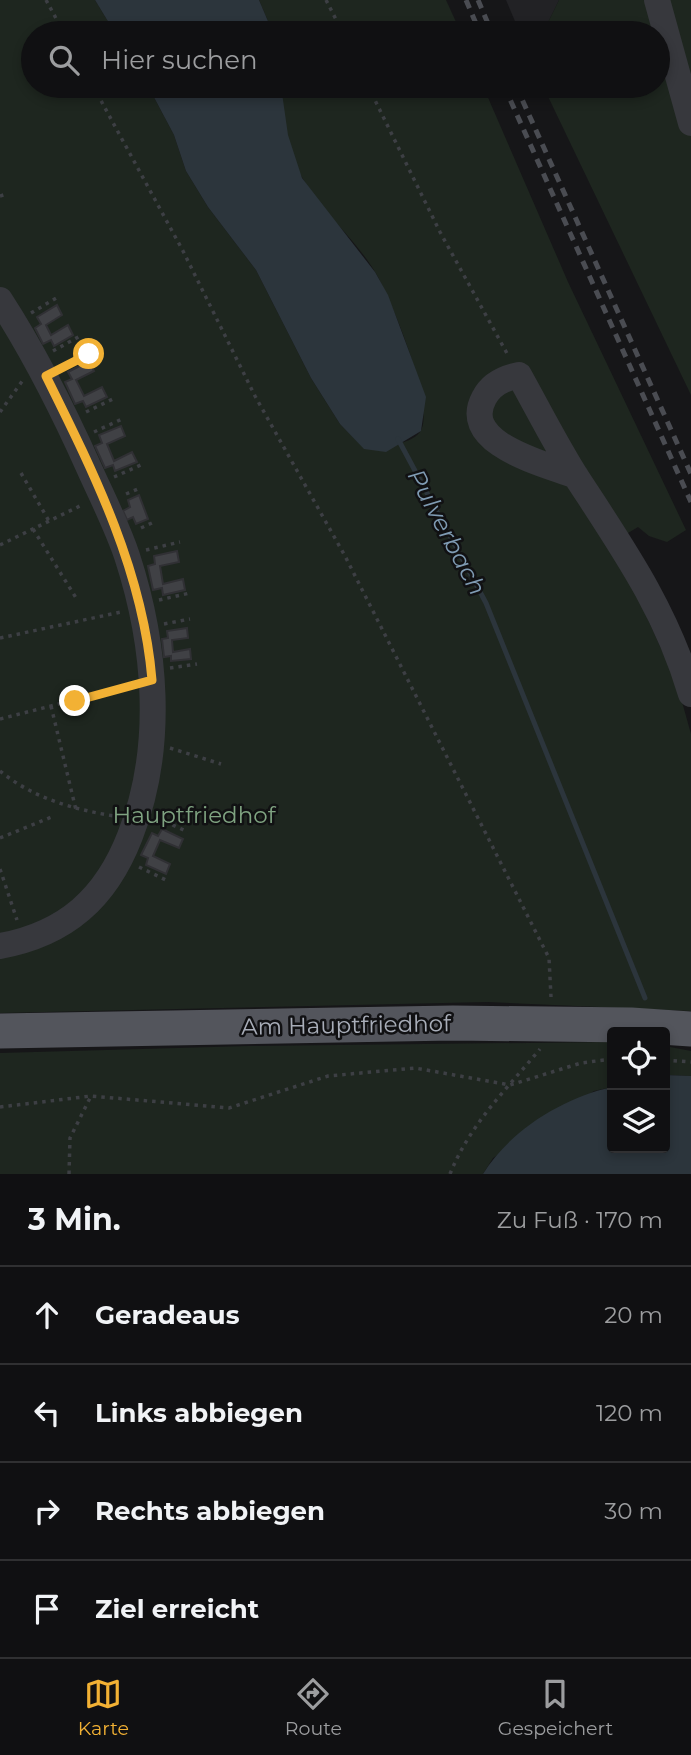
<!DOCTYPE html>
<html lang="de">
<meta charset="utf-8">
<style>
body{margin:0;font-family:Montserrat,sans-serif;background:#1e1e20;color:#f1f3f6}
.controls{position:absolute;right:21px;bottom:21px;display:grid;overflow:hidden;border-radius:7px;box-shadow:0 4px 10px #0003}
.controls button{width:63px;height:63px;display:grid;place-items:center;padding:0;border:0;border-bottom:2px solid #303032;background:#101012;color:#f1f3f6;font:35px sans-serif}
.stop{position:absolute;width:21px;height:21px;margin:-16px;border:5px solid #f2b134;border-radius:50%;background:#fff}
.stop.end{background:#f2b134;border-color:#fff;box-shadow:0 2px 7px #0008}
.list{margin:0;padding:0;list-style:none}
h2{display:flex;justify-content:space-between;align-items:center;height:91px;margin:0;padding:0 28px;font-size:30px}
h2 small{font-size:23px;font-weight:400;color:#9c9d9f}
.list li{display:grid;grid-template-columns:46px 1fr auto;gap:21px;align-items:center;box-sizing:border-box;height:98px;padding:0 28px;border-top:2px solid #303032}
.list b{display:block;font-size:26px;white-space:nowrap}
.list em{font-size:23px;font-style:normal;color:#9c9d9f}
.icon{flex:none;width:38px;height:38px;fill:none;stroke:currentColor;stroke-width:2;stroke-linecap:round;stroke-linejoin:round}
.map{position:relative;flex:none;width:691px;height:1174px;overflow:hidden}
.search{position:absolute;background:#101012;box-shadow:0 4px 10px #0003;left:21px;right:21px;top:21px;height:77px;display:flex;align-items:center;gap:18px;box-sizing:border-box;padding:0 24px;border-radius:38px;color:#9c9d9f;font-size:26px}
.sheet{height:483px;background:#101012}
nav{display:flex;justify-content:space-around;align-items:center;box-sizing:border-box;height:98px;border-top:2px solid #303032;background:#101012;font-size:19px;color:#9c9d9f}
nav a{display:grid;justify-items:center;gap:4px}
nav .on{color:#f2b134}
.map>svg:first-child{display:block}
.built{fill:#222225}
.green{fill:#1e261f}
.water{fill:#2c353c}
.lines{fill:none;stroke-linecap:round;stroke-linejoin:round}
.stream{stroke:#2c353c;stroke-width:5}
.building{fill:#404145;stroke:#303034;stroke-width:2}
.path{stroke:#3d3f44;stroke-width:3.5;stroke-dasharray:3.5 5;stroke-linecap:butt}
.minor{stroke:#37383d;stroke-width:26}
.major{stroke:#53555c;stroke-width:35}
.rail{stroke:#4a4c52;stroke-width:5;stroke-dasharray:9 7;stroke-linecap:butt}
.route{stroke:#f2b134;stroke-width:9}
.labels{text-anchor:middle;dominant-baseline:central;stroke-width:5;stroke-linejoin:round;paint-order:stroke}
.park-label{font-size:23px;fill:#7fa381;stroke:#111113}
.street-label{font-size:23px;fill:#a8adb8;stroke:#111113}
.water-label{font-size:24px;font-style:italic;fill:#7f9bb3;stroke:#111113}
</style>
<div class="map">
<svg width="691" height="1174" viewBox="0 0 691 1174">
<rect width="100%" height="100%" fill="#161618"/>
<!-- built -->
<path class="built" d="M506 0H559L543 33H520Z"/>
<!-- green -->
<g class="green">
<path d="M0 0H95L115 33H33V86H148L174 135 186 171 208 207 256 270 311 378 340 424 365 449C380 446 409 446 420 432 437 409 390 296 375 272 355 238 322 213 303 179 288 153 282 115 281 86H483L568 282 686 530 667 542 649 536 638 527 608 545 636 593 677 684 691 734V1011L488 1002 0 1013Z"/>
<path d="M259 0H446L461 33H273Z"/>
<path d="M559 0H691V395L543 86H658V33H543Z"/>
<path d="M612 1042V1087L594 1091 493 1158 483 1174H0V1053L248 1046Z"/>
<path d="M665 1046 691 1051V1076L665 1075Z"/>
</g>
<!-- water -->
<g class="water">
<path d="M95 0H259L273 33H115Z"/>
<path d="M148 86H281L288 135 302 178 375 272 388 295 426 397 421 431 386 452 364 449 340 424 311 378 256 270 208 207 186 171 174 135Z"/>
<path d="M665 1075 691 1076V1174H483C510 1130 563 1098 612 1087V1148H665Z"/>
</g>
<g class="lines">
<!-- stream -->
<path class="stream" d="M398 439 486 603 645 998"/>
</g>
<!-- building -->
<g class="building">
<path d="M57 305 62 315 46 325 51 335 68 325 73 335 54 346 51 340 43 344 35 328 41 324 37 317Z"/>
<path d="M89 361 94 371 76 380 84 396 102 387 107 397 86 407 83 401 75 404 65 382 72 379 68 372Z"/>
<path d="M121 426 125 436 107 444 114 461 132 452 137 462 115 471 113 465 105 468 95 446 102 443 99 435Z"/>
<path d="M139 495 148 519 136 524 133 517 127 520 123 511 130 507 128 500Z"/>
<path d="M177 551 179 562 160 566 163 584 183 579 185 590 163 595 162 588 153 590 148 566 155 564 154 556Z"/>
<path d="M187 628 188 638 172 640 173 652 190 649 191 659 171 661V656L164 657 162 639 168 638 167 631Z"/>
<path d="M162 829 183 839 179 848 160 840 153 856 170 864 166 874 146 865 148 858 141 855 152 833 158 836Z"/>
</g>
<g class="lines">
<!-- path -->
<g class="path">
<path d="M46 0 64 33"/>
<path d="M326 0 343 33"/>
<path d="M93 86 183 251 255 396 345 556 549 958 551 997"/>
<path d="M368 86 440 232 509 357"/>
<path d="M0 196 7 194"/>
<path d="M31 313 58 297"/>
<path d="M53 351 80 336"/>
<path d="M63 367 89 354"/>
<path d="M0 412 23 380"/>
<path d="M86 412 115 398"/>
<path d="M94 432 122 419"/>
<path d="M21 473 49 521"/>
<path d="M114 477 143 464"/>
<path d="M126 494 138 489"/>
<path d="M141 528 154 522"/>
<path d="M33 529 78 601"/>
<path d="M0 545 84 504"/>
<path d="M146 550 180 542"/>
<path d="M159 600 190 593"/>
<path d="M164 624 190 619"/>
<path d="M0 638 121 612"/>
<path d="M170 668 197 664"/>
<path d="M51 706 76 810"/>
<path d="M0 719 129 686"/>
<path d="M170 748 221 764"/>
<path d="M0 771C33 798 72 809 114 816"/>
<path d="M157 818 188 832"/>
<path d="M0 838 54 816"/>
<path d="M139 867 168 881"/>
<path d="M0 869 17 920"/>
<path d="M665 1060 691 1062"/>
<path d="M0 1107 91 1096 229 1108 328 1076 415 1068 510 1085 581 1063 612 1059"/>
<path d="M69 1174 70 1138 91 1096"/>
<path d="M450 1174C470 1124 506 1090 540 1049"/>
</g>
<!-- minor -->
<g class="minor">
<path d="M657 0 691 123"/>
<path d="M0 300C35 354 63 410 89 468 102 497 117 526 127 556 156 645 165 747 130 836 106 898 66 934 0 946"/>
<path d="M576 476C546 464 459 444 484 398 491 384 504 378 519 375 538 409 556 445 577 478 624 550 666 610 691 694"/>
</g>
<!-- major -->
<path class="major" d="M0 1031 453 1023 631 1025 691 1029"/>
<!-- rail -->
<g class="rail">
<path d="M466 0 480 33"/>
<path d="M478 0 492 33"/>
<path d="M504 86 691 502"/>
<path d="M516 86 691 474"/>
</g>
</g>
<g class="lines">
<!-- route -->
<path class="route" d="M75 701 152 680C143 571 94 473 46 376L89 354"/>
</g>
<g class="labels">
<!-- park labels -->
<g class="park-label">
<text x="194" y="815">Hauptfriedhof</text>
</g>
<!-- street labels -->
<g class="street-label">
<text transform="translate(346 1025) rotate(-1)">Am Hauptfriedhof</text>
</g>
<!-- water labels -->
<g class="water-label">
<text transform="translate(447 532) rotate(62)">Pulverbach</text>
</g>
</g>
</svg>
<div class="controls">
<button><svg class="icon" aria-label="locate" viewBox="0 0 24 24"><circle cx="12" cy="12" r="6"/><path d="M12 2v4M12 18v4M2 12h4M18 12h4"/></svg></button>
<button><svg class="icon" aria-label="layers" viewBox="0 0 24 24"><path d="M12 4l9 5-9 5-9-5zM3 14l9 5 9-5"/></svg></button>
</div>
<div class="stop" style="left:89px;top:354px"></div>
<div class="stop end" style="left:75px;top:701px"></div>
<div class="search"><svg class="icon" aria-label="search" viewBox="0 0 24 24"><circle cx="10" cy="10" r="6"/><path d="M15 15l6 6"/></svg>Hier suchen</div>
</div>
<section class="sheet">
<h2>3 Min.<small>Zu Fuß · 170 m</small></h2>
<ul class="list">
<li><svg class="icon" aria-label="ahead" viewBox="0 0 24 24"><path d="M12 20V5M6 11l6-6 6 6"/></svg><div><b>Geradeaus</b></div><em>20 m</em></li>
<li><svg class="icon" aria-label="left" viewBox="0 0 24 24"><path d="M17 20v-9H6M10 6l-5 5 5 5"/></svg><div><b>Links abbiegen</b></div><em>120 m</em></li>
<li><svg class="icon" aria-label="right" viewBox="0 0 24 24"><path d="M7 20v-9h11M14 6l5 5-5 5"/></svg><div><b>Rechts abbiegen</b></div><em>30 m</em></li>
<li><svg class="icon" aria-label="arrive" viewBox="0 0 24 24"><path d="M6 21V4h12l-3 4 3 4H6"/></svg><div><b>Ziel erreicht</b></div></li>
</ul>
</section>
<nav>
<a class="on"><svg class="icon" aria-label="map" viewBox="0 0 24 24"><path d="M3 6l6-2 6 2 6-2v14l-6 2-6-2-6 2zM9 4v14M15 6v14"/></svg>Karte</a>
<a><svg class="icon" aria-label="directions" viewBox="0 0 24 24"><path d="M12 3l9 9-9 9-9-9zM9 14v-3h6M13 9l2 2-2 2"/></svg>Route</a>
<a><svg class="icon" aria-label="saved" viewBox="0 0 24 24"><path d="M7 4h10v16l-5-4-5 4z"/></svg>Gespeichert</a>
</nav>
